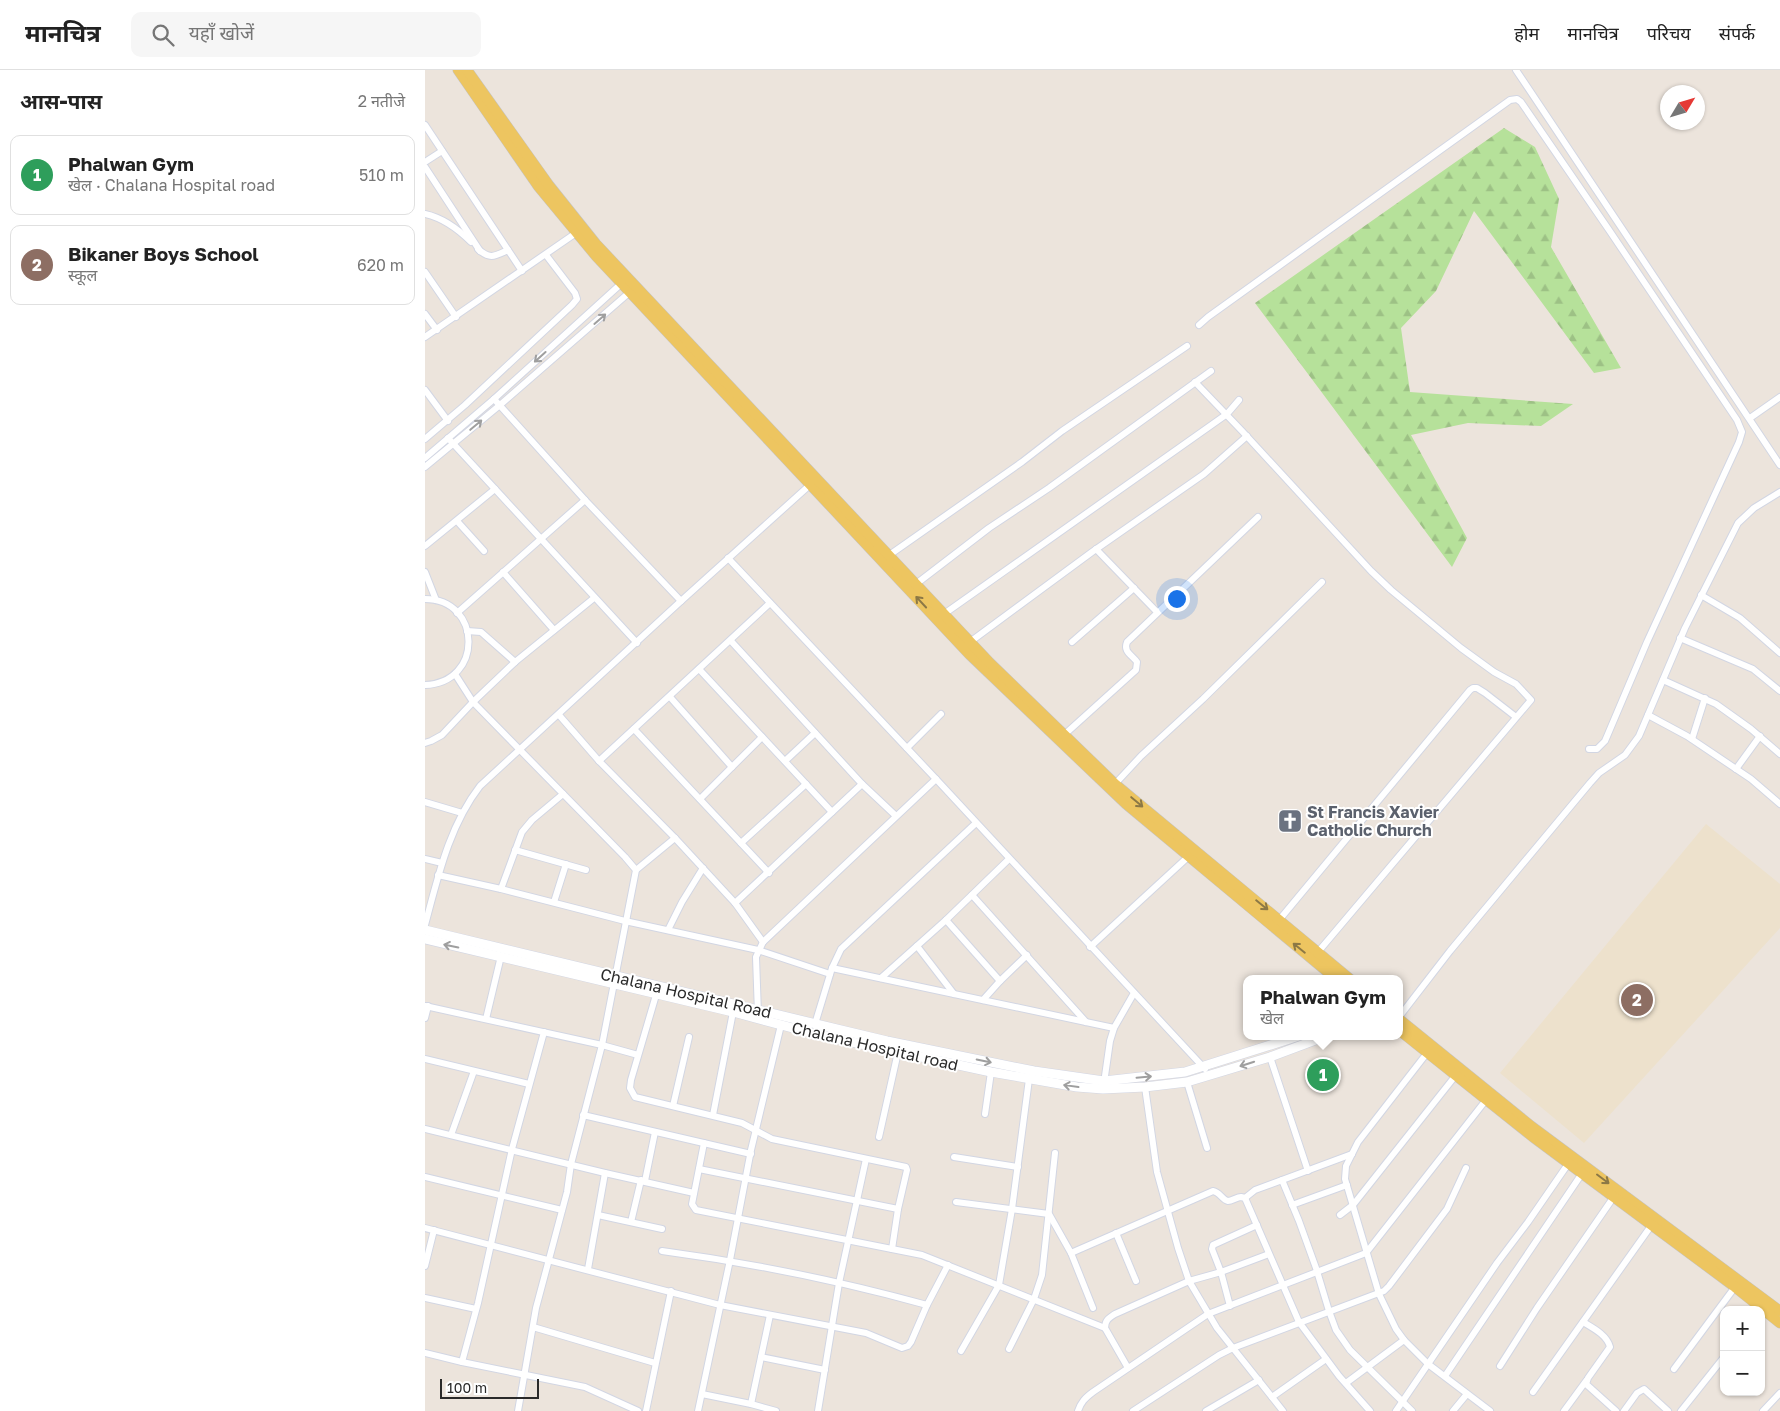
<!DOCTYPE html>
<html lang="hi">
<meta charset="utf-8">
<style>
body{margin:0;font-family:"Golos Text","Noto Sans Devanagari",sans-serif;background:#f6f6f6;color:#222}
.controls{position:absolute;right:15px;bottom:15px;display:grid;overflow:hidden;border-radius:10px;box-shadow:0 1px 4px #0004}
.controls button{width:45px;height:45px;display:grid;place-items:center;padding:0;border:0;border-bottom:1px solid #e0e0e0;background:#fff;color:#222;font:25px sans-serif}
.compass{position:absolute;left:1235px;top:15px;width:45px;height:45px;border-radius:50%;background:#fff;box-shadow:0 1px 4px #0004;rotate:52deg}
.scale{position:absolute;left:15px;bottom:12px;width:99px;box-sizing:border-box;padding-left:5px;border:2px solid #2a2a2a;border-top:0;font-size:14px;line-height:18px;white-space:nowrap;color:#2a2a2a;-webkit-text-stroke:4px #fff;paint-order:stroke}
.you{position:absolute;left:751px;top:528px;width:18px;height:18px;margin:-12px;border:4px solid #fff;border-radius:50%;background:#1a73e8;box-shadow:0 0 0 8px #1a73e833}
.badge{display:grid;place-items:center;width:32px;height:32px;border-radius:50%;background:#3f6bf6;color:#fff;font-size:16px;font-weight:700}
.pin{position:absolute;translate:-50% -50%;border:2px solid #fff;box-shadow:0 1px 5px #0006}
.popup{position:absolute;left:818px;top:905px;width:160px;height:65px;box-sizing:border-box;display:grid;place-content:center;border-radius:10px;background:#fff;filter:drop-shadow(0 1px 4px #0005);font-size:16px;white-space:nowrap;color:#767676}
.popup b{font-size:19px;color:#222}
.popup::after{content:'';position:absolute;left:50%;top:100%;margin-left:-10px;border:10px solid transparent;border-top-color:#fff}
.list{margin:0;padding:0;list-style:none}
h2{display:flex;justify-content:space-between;align-items:center;height:65px;margin:0;padding:0 20px;font-size:21px}
h2 small{font-size:16px;font-weight:400;color:#767676}
.list li{display:grid;grid-template-columns:32px 1fr auto;gap:15px;align-items:center;box-sizing:border-box;height:80px;margin:0 10px 10px;padding:0 10px;border:1px solid #e0e0e0;border-radius:10px}
.list b{display:block;font-size:19px;white-space:nowrap}
.list p{margin:0;font-size:16px;white-space:nowrap;color:#767676}
.list em{font-size:16px;font-style:normal;color:#767676}
.icon{flex:none;width:28px;height:28px;fill:none;stroke:currentColor;stroke-width:2;stroke-linecap:round;stroke-linejoin:round}
.map{position:relative;flex:none;width:1355px;height:1341px;overflow:hidden}
header{display:flex;align-items:center;gap:30px;box-sizing:border-box;height:70px;padding:0 25px;background:#fff;border-bottom:1px solid #e0e0e0}
header strong{font-size:24px}
nav{display:flex;gap:28px;margin-inline-start:auto;font-size:18px}
.search{width:350px;height:45px;background:#f6f6f6;display:flex;align-items:center;gap:12px;box-sizing:border-box;padding:0 18px;border-radius:10px;color:#767676;font-size:19px}
main{display:flex}
aside{flex:1;background:#fff}
.map>svg:first-child{display:block}
.education{fill:#ede1cc}
.forest{fill:url(#forest-firs)}
.lines{fill:none;stroke-linecap:round;stroke-linejoin:round}
.street-casing{stroke:#d2d6e3;stroke-width:8}
.secondary-casing{stroke:#d2d6e3;stroke-width:10}
.primary-casing{stroke:#c3c3c3;stroke-width:11}
.street{stroke:#fff;stroke-width:6}
.secondary{stroke:#fff;stroke-width:9}
.primary{stroke:#edc560;stroke-width:10}
.oneway{stroke:#9f9f9f}
.oneway2{stroke:#8c7845}
.labels{text-anchor:middle;dominant-baseline:central;stroke-width:4;stroke-linejoin:round;paint-order:stroke}
.worship-label{font-size:16px;font-weight:bold;fill:#5b616d;stroke:#fff;text-anchor:start}
.street-label{font-size:16px;fill:#2a2a2a;stroke:#fff}
</style>
<header>
<strong>मानचित्र</strong>
<div class="search"><svg class="icon" aria-label="search" viewBox="0 0 24 24"><circle cx="10" cy="10" r="6"/><path d="M15 15l6 6"/></svg>यहाँ खोजें</div>
<nav><a>होम</a><a>मानचित्र</a><a>परिचय</a><a>संपर्क</a></nav>
</header>
<main>
<aside>
<h2>आस-पास<small>2 नतीजे</small></h2>
<ul class="list">
<li><span class="badge" style="background:#2e9e5b">1</span><div><b>Phalwan Gym</b><p>खेल · Chalana Hospital road</p></div><em>510 m</em></li>
<li><span class="badge" style="background:#8d6e63">2</span><div><b>Bikaner Boys School</b><p>स्कूल</p></div><em>620 m</em></li>
</ul>
</aside>
<div class="map">
<svg width="1355" height="1341" viewBox="0 0 1355 1341">
<defs>
<pattern id="forest-firs" width="22" height="20" patternUnits="userSpaceOnUse" patternTransform="scale(1.25)"><rect width="22" height="20" fill="#b6e19a"/><path d="M5 1l3.5 6h-7zM16 11l3.5 6h-7z" fill="#9dc185"/></pattern>
</defs>
<rect width="100%" height="100%" fill="#ece4dc"/>
<!-- education -->
<path class="education" d="M1281 754 1355 814V858L1159 1073 1075 1003Z"/>
<!-- forest -->
<path class="forest" d="M1079 58 1110 77 1134 129 1126 177 1196 298 1169 303 1049 141 1011 221 976 258 985 322 1148 334 1116 356 1043 353 986 365 1042 468 1027 497 830 233Z"/>
<g class="lines">
<defs>
<g id="street">
<path d="M1091 0 1355 395"/>
<path d="M0 55 97 201"/>
<path d="M0 92 17 81"/>
<path d="M0 97 55 181"/>
<path d="M0 144C18 148 33 159 46 172"/>
<path d="M53 179C65 190 70 186 83 180"/>
<path d="M0 202 31 247"/>
<path d="M0 244 12 260"/>
<path d="M774 255 783 247 1085 30 1092 29 1096 32 1184 160 1312 350 1317 362 1314 372 1222 572 1183 664 1180 671 1172 679H1164"/>
<path d="M0 267 151 163"/>
<path d="M770 312 817 361 946 501 966 520 1036 578 1069 602 1091 614 1106 630 893 882"/>
<path d="M0 320 23 351"/>
<path d="M69 329 160 430 256 531"/>
<path d="M1325 348 1355 327"/>
<path d="M23 368 212 573"/>
<path d="M0 369 40 335 147 235 152 229 150 223 121 185"/>
<path d="M0 388 69 329 198 212"/>
<path d="M0 397 75 335 206 221"/>
<path d="M32 451 59 481"/>
<path d="M0 476 70 419"/>
<path d="M671 479 732 542"/>
<path d="M463 486 597 392 637 361 762 276"/>
<path d="M303 488 511 709 780 999"/>
<path d="M0 502 11 530"/>
<path d="M78 502 129 560"/>
<path d="M491 514 564 458 624 418 786 301"/>
<path d="M1276 525 1315 548 1355 583"/>
<path d="M0 529C57 529 59 613 0 615"/>
<path d="M32 543 160 430"/>
<path d="M519 544 802 344 814 330"/>
<path d="M42 561 56 562 90 592"/>
<path d="M1255 568 1328 599 1355 621"/>
<path d="M306 571 437 714 471 746"/>
<path d="M545 572 667 482 779 404 822 366"/>
<path d="M647 572 709 518"/>
<path d="M274 599 407 742"/>
<path d="M30 604 48 632 200 787 211 800 177 975 146 1094 142 1122 111 1238 93 1341"/>
<path d="M1238 610 1291 634 1326 659 1355 684"/>
<path d="M245 627 307 697"/>
<path d="M134 645 174 691"/>
<path d="M1223 645 1262 666 1326 709 1355 734"/>
<path d="M209 659 344 803"/>
<path d="M639 665 711 600 712 592C707 585 698 582 702 572L833 447"/>
<path d="M1267 669 1280 628"/>
<path d="M0 673 6 671 17 665 48 632 90 592 169 528"/>
<path d="M482 678 516 644"/>
<path d="M360 691 390 663"/>
<path d="M1311 699 1335 666"/>
<path d="M690 714 716 686 778 629 897 512"/>
<path d="M275 729 337 667"/>
<path d="M0 732 37 743"/>
<path d="M316 773 381 714"/>
<path d="M90 780 161 800"/>
<path d="M0 789 17 793"/>
<path d="M211 800 250 768"/>
<path d="M13 805 76 819 97 762 107 750 138 724"/>
<path d="M76 819 200 851 333 880 405 904"/>
<path d="M547 825 661 952"/>
<path d="M129 832 141 794"/>
<path d="M310 833 437 714"/>
<path d="M855 849 1045 620 1048 618H1052L1060 623 1091 647"/>
<path d="M521 850 575 911"/>
<path d="M0 855C13 807 24 756 55 716L256 531 387 413"/>
<path d="M243 860 257 832 278 798"/>
<path d="M338 872 310 833 250 768 174 691 345 533"/>
<path d="M492 876 529 924"/>
<path d="M665 877 764 786"/>
<path d="M407 898 689 958"/>
<path d="M456 908 521 850 584 789"/>
<path d="M231 925 206 1010 205 1018 210 1027 317 1053 347 1069 481 1097 482 1100 473 1139 467 1179"/>
<path d="M558 930 575 911 602 885"/>
<path d="M0 936 177 975 213 985"/>
<path d="M333 944 331 887 338 872 511 709"/>
<path d="M974 947 1025 881 1165 713 1174 703 1200 685 1214 666 1260 558 1313 453 1329 438 1355 422"/>
<path d="M0 948 3 936"/>
<path d="M61 949 76 886"/>
<path d="M390 954 407 898 416 879 551 753"/>
<path d="M1002 983 933 1072 921 1096 920 1109 954 1224 971 1259 979 1270 1003 1294 1065 1341"/>
<path d="M845 987 883 1101"/>
<path d="M0 989 104 1014"/>
<path d="M762 1012 782 1078"/>
<path d="M679 1013 685 971 689 958 709 923"/>
<path d="M720 1017 732 1102 753 1178 764 1211 792 1258 858 1341"/>
<path d="M248 1036 264 967"/>
<path d="M560 1044 566 1002"/>
<path d="M158 1045 326 1084"/>
<path d="M288 1045 308 942"/>
<path d="M0 1059 180 1103 269 1123"/>
<path d="M26 1065 49 1001"/>
<path d="M454 1067 473 982"/>
<path d="M279 1073 267 1134 271 1140 497 1185 680 1258"/>
<path d="M529 1087 593 1097"/>
<path d="M274 1099 473 1139"/>
<path d="M0 1107 137 1140"/>
<path d="M857 1110 874 1151 891 1198 904 1241 911 1260 925 1280 987 1341"/>
<path d="M220 1111 230 1062"/>
<path d="M820 1128 830 1120 927 1084"/>
<path d="M531 1132 624 1144 646 1183 668 1238"/>
<path d="M867 1135 922 1115"/>
<path d="M173 1145 237 1159"/>
<path d="M915 1145 928 1135 1031 1005"/>
<path d="M206 1152 216 1110"/>
<path d="M0 1158 295 1235 441 1263 477 1278 483 1276 486 1272 502 1235 523 1195"/>
<path d="M691 1163 711 1211"/>
<path d="M237 1181C327 1193 415 1211 502 1235"/>
<path d="M646 1183 788 1121C795 1122 797 1130 803 1131 807 1131 812 1127 816 1127L820 1128 874 1252 914 1306 945 1341"/>
<path d="M0 1196 9 1160"/>
<path d="M163 1199 180 1103"/>
<path d="M0 1228 51 1239"/>
<path d="M805 1236 796 1202 787 1179 788 1175 832 1155"/>
<path d="M1158 1252C1168 1258 1182 1265 1185 1277L1163 1308 1161 1314 1191 1341"/>
<path d="M108 1257 230 1293"/>
<path d="M584 1279 609 1229 617 1205 630 1083"/>
<path d="M536 1281 574 1215 587 1139 604 1009"/>
<path d="M0 1283 37 1292 160 1317 213 1341"/>
<path d="M336 1287 400 1300"/>
<path d="M37 1292 53 1233 87 1079 119 962"/>
<path d="M1075 1296 1112 1238 1188 1128"/>
<path d="M703 1298 680 1258C680 1250 684 1248 690 1244L764 1211 796 1202 844 1184"/>
<path d="M1249 1299 1310 1217"/>
<path d="M1020 1306 1158 1102"/>
<path d="M921 1313 979 1270"/>
<path d="M1108 1322 1226 1156"/>
<path d="M277 1324 326 1334 351 1341"/>
<path d="M847 1327 901 1289"/>
<path d="M326 1334 345 1245"/>
<path d="M221 1341 246 1221"/>
<path d="M273 1341 305 1190 326 1080 356 955"/>
<path d="M393 1341 414 1213 441 1089"/>
<path d="M653 1341C656 1332 660 1328 668 1322L783 1244 941 1183 1061 1030"/>
<path d="M708 1341 794 1285 808 1278 959 1221 964 1216 1022 1139 1041 1098"/>
<path d="M781 1341 834 1310"/>
<path d="M971 1341 1072 1193 1103 1152 1143 1094"/>
<path d="M1028 1341 1042 1324"/>
<path d="M1139 1341 1161 1311"/>
<path d="M1199 1341 1212 1323 1219 1319 1243 1341"/>
<path d="M1256 1341 1299 1287"/>
<path d="M1338 1341 1355 1323"/>
</g>
<g id="secondary">
<path d="M0 860 462 971 609 1001 679 1011 760 1002 874 966"/>
<path d="M0 869 308 942 390 964 566 1002 652 1017 678 1019 720 1017 762 1012 845 987 901 966"/>
</g>
<g id="primary">
<path d="M33 0 113 116 171 186 545 585 701 734 911 909"/>
<path d="M42 0 123 114 171 174 564 592 690 714 925 909"/>
<path d="M974 949 1106 1056 1355 1241"/>
<path d="M974 960 1108 1067 1310 1217 1355 1253"/>
</g>
</defs>
<!-- street casing -->
<use href="#street" class="street-casing"/>
<!-- secondary casing -->
<use href="#secondary" class="secondary-casing"/>
<!-- primary casing -->
<use href="#primary" class="primary-casing"/>
<!-- street -->
<use href="#street" class="street"/>
<!-- secondary -->
<use href="#secondary" class="secondary"/>
<!-- primary -->
<use href="#primary" class="primary"/>
</g>
<!-- one-way arrows -->
<defs><path id="oneway-shaft" d="M-6 0H5M1.5-3L5.5 0L1.5 3" fill="none" stroke-width="1.6" stroke-linecap="round" stroke-linejoin="round" transform="scale(1.25)"/></defs>
<g class="oneway">
<use href="#oneway-shaft" transform="translate(175 249) rotate(-41)"/>
<use href="#oneway-shaft" transform="translate(115 287) rotate(138)"/>
<use href="#oneway-shaft" transform="translate(51 355) rotate(-40)"/>
<use href="#oneway-shaft" transform="translate(26 876) rotate(-168)"/>
<use href="#oneway-shaft" transform="translate(559 991) rotate(12)"/>
<use href="#oneway-shaft" transform="translate(822 994) rotate(162)"/>
<use href="#oneway-shaft" transform="translate(719 1007) rotate(-5)"/>
<use href="#oneway-shaft" transform="translate(646 1016) rotate(-172)"/>
</g>
<g class="oneway2">
<use href="#oneway-shaft" transform="translate(496 532) rotate(-133)"/>
<use href="#oneway-shaft" transform="translate(712 732) rotate(40)"/>
<use href="#oneway-shaft" transform="translate(837 835) rotate(39)"/>
<use href="#oneway-shaft" transform="translate(874 878) rotate(-141)"/>
<use href="#oneway-shaft" transform="translate(1178 1109) rotate(37)"/>
</g>
<!-- icons -->
<defs>
<symbol id="church-square" viewBox="-11 -11 22 22"><rect x="-9" y="-9" width="18" height="18" rx="4" fill="#6b7280" stroke="#fff"/><path d="M-1.2-6h2.4v3.5h3.3v2.4h-3.3V6h-2.4V-.1h-3.3v-2.4h3.3Z" fill="#fff"/></symbol>
</defs>
<g fill-rule="evenodd">
<use href="#church-square" x="851" y="737" width="28" height="28"/>
</g>
<g class="labels">
<!-- worship labels -->
<g class="worship-label">
<text x="882" y="742">St Francis Xavier<tspan x="882" dy="18">Catholic Church</tspan></text>
</g>
<!-- street labels -->
<g class="street-label">
<text transform="translate(261 923) rotate(13)">Chalana Hospital Road</text>
<text transform="translate(450 976) rotate(13)">Chalana Hospital road</text>
</g>
</g>
</svg>
<div class="controls">
<button>+</button>
<button>−</button>
</div>
<svg class="compass" viewBox="-18 -18 36 36"><path d="M0-13l5 13h-10z" fill="#e53935"/><path d="M0 13l5-13h-10z" fill="#767676"/></svg>
<div class="scale">100 m</div>
<div class="you"></div>
<div class="pin badge" style="left:898px;top:1005px;background:#2e9e5b">1</div>
<div class="popup"><b>Phalwan Gym</b>खेल</div>
<div class="pin badge" style="left:1212px;top:930px;background:#8d6e63">2</div>
</div>
</main>
